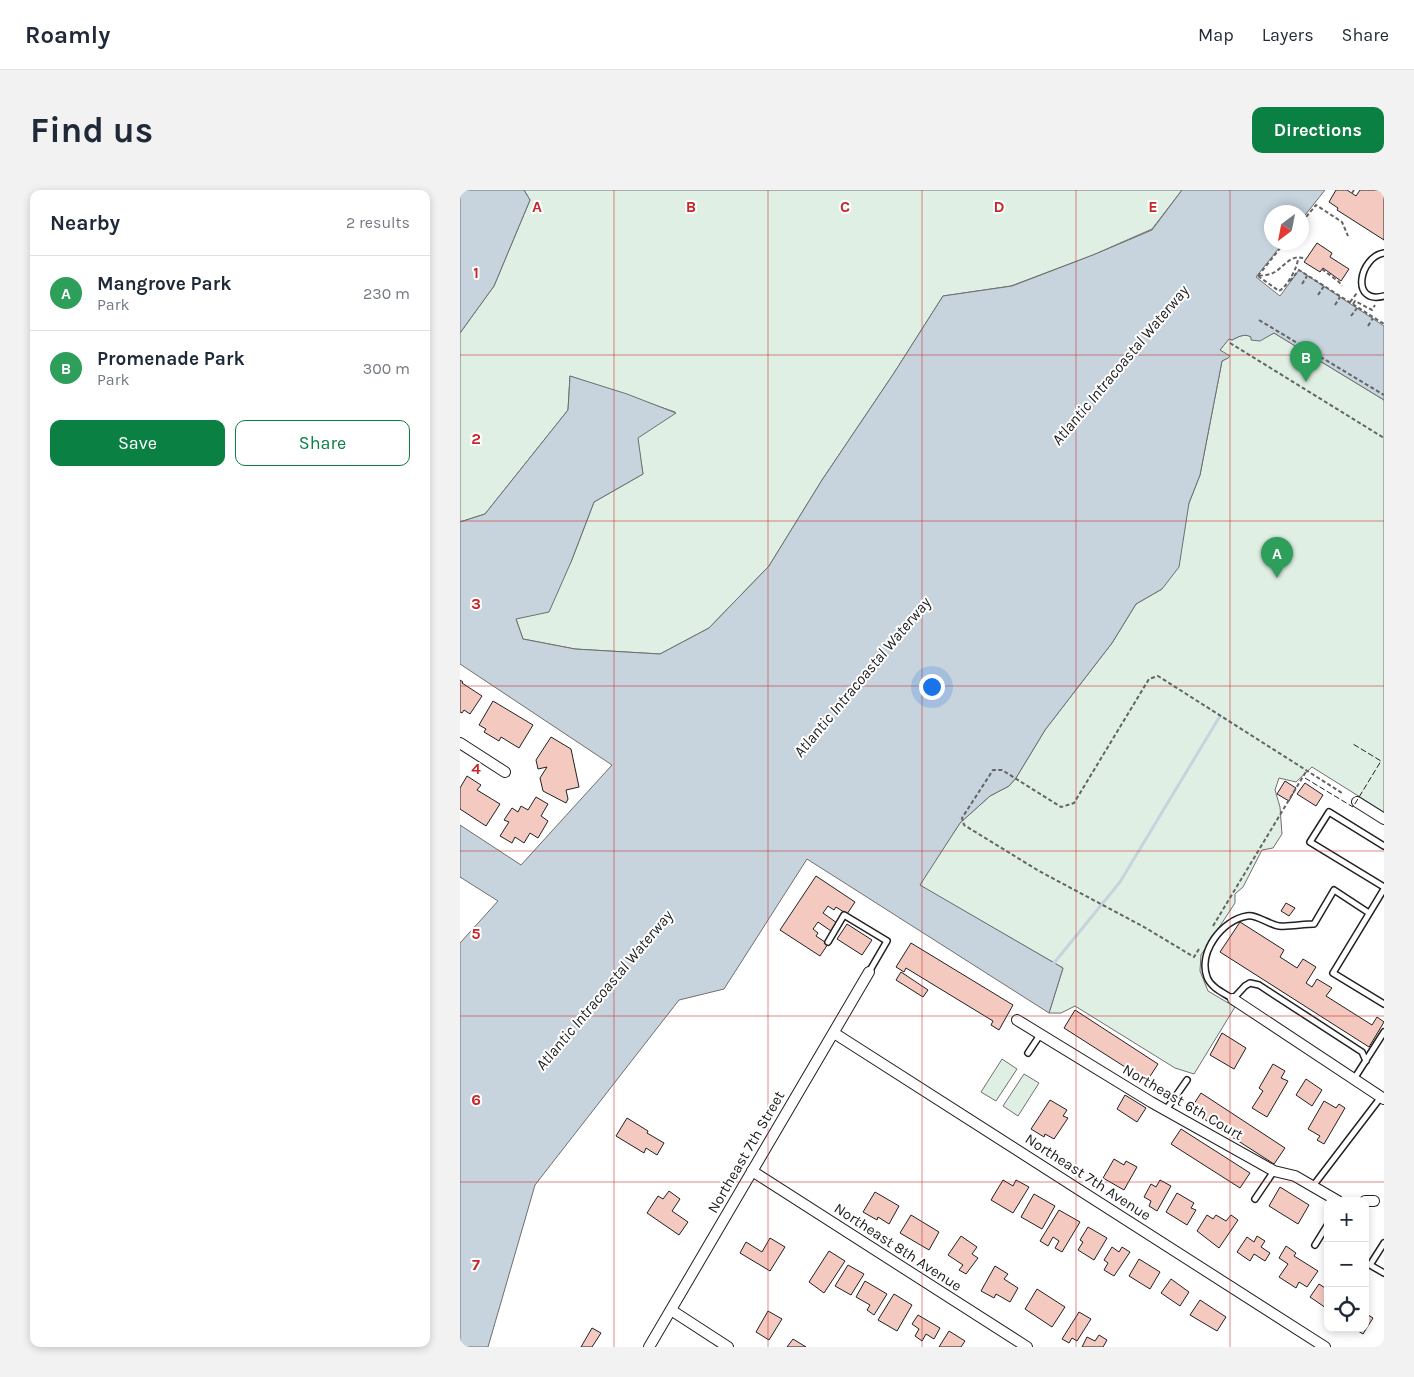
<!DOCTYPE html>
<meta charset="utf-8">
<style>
body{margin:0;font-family:Karla,sans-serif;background:#f2f2f3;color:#1f2937}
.controls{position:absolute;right:15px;bottom:15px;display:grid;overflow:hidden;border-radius:10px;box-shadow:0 2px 8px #0003}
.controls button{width:45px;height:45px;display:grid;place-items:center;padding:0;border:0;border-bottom:1px solid #e0e1e3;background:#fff;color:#1f2937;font:25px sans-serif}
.compass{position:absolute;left:804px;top:15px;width:45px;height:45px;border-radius:50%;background:#fff;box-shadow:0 2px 8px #0003;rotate:212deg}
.you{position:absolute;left:471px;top:496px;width:18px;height:18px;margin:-12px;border:4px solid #fff;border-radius:50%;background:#1a73e8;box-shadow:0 0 0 8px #1a73e833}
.badge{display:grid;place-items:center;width:32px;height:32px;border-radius:50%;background:#0b8043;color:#fff;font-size:16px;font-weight:700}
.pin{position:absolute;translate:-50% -41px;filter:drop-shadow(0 1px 2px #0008)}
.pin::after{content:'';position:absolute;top:26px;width:18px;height:15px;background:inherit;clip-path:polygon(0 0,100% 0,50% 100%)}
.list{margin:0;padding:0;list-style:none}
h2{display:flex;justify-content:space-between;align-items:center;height:65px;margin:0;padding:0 20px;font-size:21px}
h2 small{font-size:16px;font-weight:400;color:#747a83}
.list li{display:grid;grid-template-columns:32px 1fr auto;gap:15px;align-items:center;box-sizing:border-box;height:75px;padding:0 20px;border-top:1px solid #e0e1e3}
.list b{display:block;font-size:19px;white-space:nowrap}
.list p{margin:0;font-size:16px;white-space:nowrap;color:#747a83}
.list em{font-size:16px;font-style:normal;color:#747a83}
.actions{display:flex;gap:10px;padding:15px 20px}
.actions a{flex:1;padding:11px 0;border:1px solid #0b8043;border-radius:10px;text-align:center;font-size:18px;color:#0b8043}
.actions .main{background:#0b8043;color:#fff}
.icon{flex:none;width:28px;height:28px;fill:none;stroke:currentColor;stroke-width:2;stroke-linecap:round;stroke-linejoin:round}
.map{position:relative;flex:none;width:924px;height:1157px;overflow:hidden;border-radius:10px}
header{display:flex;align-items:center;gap:30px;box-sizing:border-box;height:70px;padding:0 25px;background:#fff;border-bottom:1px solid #e0e1e3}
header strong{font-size:24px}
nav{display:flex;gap:28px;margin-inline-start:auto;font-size:18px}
.intro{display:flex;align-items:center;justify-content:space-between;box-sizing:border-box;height:120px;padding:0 30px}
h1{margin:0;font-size:35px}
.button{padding:12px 22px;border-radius:10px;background:#0b8043;color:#fff;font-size:18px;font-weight:700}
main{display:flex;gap:30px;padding:0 30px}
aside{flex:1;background:#fff;border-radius:10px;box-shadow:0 2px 8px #0003}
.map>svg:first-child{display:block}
.green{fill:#e0efe3;stroke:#6f6f6f}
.water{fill:#c7d3dd;stroke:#6f6f6f}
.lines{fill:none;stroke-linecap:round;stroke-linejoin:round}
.stream{stroke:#c7d3dd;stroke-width:3}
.building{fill:#f3c9c0;stroke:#222}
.service-casing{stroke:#222;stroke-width:8}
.minor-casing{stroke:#222;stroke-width:12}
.path{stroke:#646464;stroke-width:2;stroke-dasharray:4 2.5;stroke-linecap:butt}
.service{stroke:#fff;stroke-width:5}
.minor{stroke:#fff;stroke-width:10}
.fence{stroke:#222;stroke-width:1;stroke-dasharray:6 2.5;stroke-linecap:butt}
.grid{fill:none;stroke:#c62828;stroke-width:1;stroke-opacity:0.55}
.labels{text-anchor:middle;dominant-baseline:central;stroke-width:4;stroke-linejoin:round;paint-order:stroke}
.street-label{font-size:15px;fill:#222;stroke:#fff}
.water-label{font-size:16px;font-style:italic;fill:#222;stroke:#fff}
.grid-label{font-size:16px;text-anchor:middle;font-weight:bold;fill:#c62828;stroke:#fff;stroke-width:4;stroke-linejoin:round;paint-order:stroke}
</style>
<header>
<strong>Roamly</strong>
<nav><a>Map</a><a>Layers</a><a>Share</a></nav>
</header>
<div class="intro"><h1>Find us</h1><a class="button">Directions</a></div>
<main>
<aside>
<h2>Nearby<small>2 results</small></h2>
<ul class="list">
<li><span class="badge" style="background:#2e9e5b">A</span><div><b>Mangrove Park</b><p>Park</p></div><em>230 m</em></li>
<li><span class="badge" style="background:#2e9e5b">B</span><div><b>Promenade Park</b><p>Park</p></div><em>300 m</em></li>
</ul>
<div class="actions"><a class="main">Save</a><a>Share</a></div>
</aside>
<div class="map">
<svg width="924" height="1157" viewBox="0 0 924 1157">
<rect width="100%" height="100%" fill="#fff"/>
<!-- green -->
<g class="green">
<path d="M64 0H722L692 39 633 65 551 96 483 106 434 183 362 290 309 376 249 438 200 464 115 459 63 449 56 429 111 372 134 312 183 284 177 248 215 222 110 186 108 220 25 324 0 332V143L34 96 70 10Z"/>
<path d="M814 143 924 210V622L852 577 836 592 819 588 815 600 820 617 822 644 813 658 802 660 783 697 775 704V713L741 765 740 781 748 801 775 817 734 884 715 878 615 816 601 823H589L603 778 459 695 500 633 530 606 549 596 556 588 585 540 652 453 676 414 702 399 729 313 740 285 762 171 768 168 760 160 769 148 772 150 780 146 787 145 791 147 804 148Z"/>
<path d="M542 869 557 879 536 911 521 902Z"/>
<path d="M564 884 579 893 558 926 543 916Z"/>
</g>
<!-- water -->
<g class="water">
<path d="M0 0H64L70 10 34 96 0 143Z"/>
<path d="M722 0H865L842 29V22H812V52L823 53 796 87 820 106 839 80 924 136V210L814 143 800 151 791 150V147C784 143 778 147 772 150L769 149 760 160 770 166 768 168 762 171 740 285 729 313 719 377 702 399 676 414 652 453 585 540 556 588 549 596 530 606 500 633 460 695 603 778 589 823 347 669 264 799 219 810 75 995 28 1157H0V753L38 711 0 687V635L61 675 152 575 0 474V332L25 324 108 220 110 186 167 204 216 223 178 248 183 284 134 312 111 372 89 422 56 429 63 449 115 459 200 464 249 438 309 376 362 290 434 183 483 106 552 96 633 65 692 40Z"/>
</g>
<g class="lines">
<!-- stream -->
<path class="stream" d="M594 773 660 692 760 526"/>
</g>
<!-- building -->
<g class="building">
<path d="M876 0H887L896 6 900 0H918L924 4V50L877 20 878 18 869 12Z"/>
<path d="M857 53 872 63 870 67 889 79 881 91 863 78 860 82 844 72Z"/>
<path d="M0 490 3 492 2 493 22 506 10 524 4 520 2 523 0 522Z"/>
<path d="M33 511 73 535 59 558 41 547 39 551 24 542 26 539 19 535Z"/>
<path d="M91 547 111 559 119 597 106 600 108 609 106 613 83 601 80 588 87 577 78 579 76 570Z"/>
<path d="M7 586 21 595 17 600 40 614 26 636 0 619V598Z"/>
<path d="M825 591 836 598 829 611 817 604Z"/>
<path d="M845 593 863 605 856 616 837 604Z"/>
<path d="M76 607 88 614 81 626 88 631 78 648 70 643 64 653 55 647 52 653 40 646 49 632 44 630 52 618 58 622 61 616 68 620Z"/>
<path d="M356 686 395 712 387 724 376 717 374 720 368 716 363 723 377 733 371 741 358 732 353 739 358 743 356 746 368 754 360 766 320 740Z"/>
<path d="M826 713 835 718 829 726 821 721Z"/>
<path d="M780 732 824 760 820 767 837 778 843 769 856 777 846 793 852 797 857 789 872 798 866 806 912 835 917 827 924 832 909 857 760 762Z"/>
<path d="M387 734 412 750 402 765 377 749Z"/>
<path d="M451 753 553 815 539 840 531 835 533 831 446 778 444 782 436 777Z"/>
<path d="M441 782 468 800 463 807 436 790Z"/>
<path d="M615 820 698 874 687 891 604 838Z"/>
<path d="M762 843 786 858 774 879 750 865Z"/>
<path d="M813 874 825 881 821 888 828 891 807 927 792 918 803 901 799 898Z"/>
<path d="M846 889 862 900 852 916 836 905Z"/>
<path d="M741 903 825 958 814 974 730 920Z"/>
<path d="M665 905 686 918 677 932 657 919Z"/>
<path d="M590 910 607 920 603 926 608 928 594 949 585 944 584 947 571 939Z"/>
<path d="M864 911 876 918 879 914 885 918 864 954 857 950 860 946 848 939Z"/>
<path d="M167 928 188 941 187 943 204 953 197 965 186 958 184 963 156 946Z"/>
<path d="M721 939 790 983 780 998 711 954Z"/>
<path d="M654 969 664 975 666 971 677 977 664 1000 643 988Z"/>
<path d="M543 990 553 996 556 990 569 997 553 1023 531 1010Z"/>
<path d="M700 990 711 996 697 1021 689 1016 691 1011 684 1007 691 994 696 997Z"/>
<path d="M820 997 849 1015 838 1034 809 1016Z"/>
<path d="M209 1001 220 1009 212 1021 228 1032 219 1045 187 1023 198 1006 203 1009Z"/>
<path d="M415 1002 439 1016 429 1034 418 1027 417 1030 403 1022Z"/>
<path d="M717 1003 734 1013 731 1018 736 1020 727 1035 706 1022Z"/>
<path d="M574 1004 595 1016 582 1039 561 1027Z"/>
<path d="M599 1020 620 1032 602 1062 595 1058 599 1051 593 1047 588 1056 580 1051Z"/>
<path d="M451 1025 479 1042 469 1060 440 1043Z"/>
<path d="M747 1025 753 1029 756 1025 766 1031 771 1025 778 1030 759 1058 737 1041Z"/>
<path d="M628 1037 647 1048 634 1070 618 1060 623 1052 620 1050Z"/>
<path d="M501 1046 517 1057 512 1064 518 1068 506 1084 499 1080 503 1075 488 1065Z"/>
<path d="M797 1046 805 1051 801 1057 810 1063 805 1071 794 1064 790 1071 777 1062 787 1047 794 1052Z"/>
<path d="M310 1048 325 1057 310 1081 280 1063 286 1052 302 1062Z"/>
<path d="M826 1056 836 1063 834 1066 858 1081 847 1097 839 1092 836 1098 819 1087 828 1074 819 1068Z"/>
<path d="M652 1057 659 1062 662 1057 670 1062 654 1086 644 1080 648 1073 644 1070Z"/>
<path d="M369 1061 385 1071 364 1103 349 1092Z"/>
<path d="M679 1069 700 1082 690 1099 669 1086Z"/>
<path d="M388 1075 404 1084 391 1105 375 1096Z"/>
<path d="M535 1076 548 1084 544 1089 558 1098 550 1112 536 1104 534 1108 521 1101Z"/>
<path d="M711 1089 729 1102 720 1116 701 1103Z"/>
<path d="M405 1091 427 1104 414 1125 407 1120 410 1115 396 1107Z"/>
<path d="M859 1094 865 1098 868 1094V1115L866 1118 850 1107Z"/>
<path d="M577 1099 605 1117 592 1137 565 1119Z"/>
<path d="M434 1104 452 1115 437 1141 418 1130Z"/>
<path d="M740 1110 766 1127 757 1141 730 1125Z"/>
<path d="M308 1121 322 1129 309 1150 296 1142Z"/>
<path d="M619 1122 631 1129 617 1151 612 1148 609 1153 602 1149Z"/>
<path d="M905 1123 913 1128 903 1144 893 1138H905Z"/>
<path d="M458 1125 480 1138 474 1149 466 1144 462 1151 455 1146 459 1139 452 1134Z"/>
<path d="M132 1138 141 1143 132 1157H121Z"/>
<path d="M489 1141 505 1151 501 1157H479Z"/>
<path d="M639 1145 647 1150 643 1157H622L627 1147 635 1151Z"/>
<path d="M333 1149 346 1157H327Z"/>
</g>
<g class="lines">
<defs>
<g id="service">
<path d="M924 63C899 67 890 115 924 106"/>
<path d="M924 656 869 622 850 652 924 697"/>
<path d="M924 699 873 783 924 814"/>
<path d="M368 752 384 725 427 751 409 782"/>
<path d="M568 863 580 845"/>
<path d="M906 871 902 862 799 795 790 793 785 796 773 809C764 803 751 798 747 787 738 762 762 730 787 726 796 724 810 735 819 736 830 737 843 734 854 734L874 700 909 723"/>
<path d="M894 889 924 842"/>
<path d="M706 920 727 890"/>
<path d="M853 996 921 907"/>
<path d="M795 1009 814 981"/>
<path d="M924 1053 910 1075 924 1083"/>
<path d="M855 1055 868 1034"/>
</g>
<g id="minor">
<path d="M0 553 45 582"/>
<path d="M897 612 924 629"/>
<path d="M773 809 924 909"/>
<path d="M557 830 691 912 814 981 835 986 878 1011"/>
<path d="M374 843 865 1157"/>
<path d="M292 981 567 1157"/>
<path d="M905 1011H914"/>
<path d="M211 1120 268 1157"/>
<path d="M189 1157 409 782"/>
</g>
</defs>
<!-- service casing -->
<use href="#service" class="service-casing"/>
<!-- minor casing -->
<use href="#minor" class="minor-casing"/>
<!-- path -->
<g class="path">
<path d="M892 3 894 0"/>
<path d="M842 32 856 15 882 32 888 46"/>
<path d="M862 79 879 92 882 96"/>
<path d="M798 86 819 101C827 97 838 77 838 68"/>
<path d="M798 86 825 52"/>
<path d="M799 86C804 85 810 85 815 82 825 76 831 63 846 69"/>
<path d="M830 91 839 80 924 134"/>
<path d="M842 94 847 86"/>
<path d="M858 105 864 96"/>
<path d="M890 112 897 103"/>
<path d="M893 114 895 111 912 120 915 115"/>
<path d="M875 115 880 107"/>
<path d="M891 126 897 118"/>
<path d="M799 130 924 205"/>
<path d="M908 136 913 128"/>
<path d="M770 153 924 248"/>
<path d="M753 736 847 580"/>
<path d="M739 759 734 767 684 737 579 681 504 635 502 628 533 580H542L601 617 614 613 689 489 698 486 882 603"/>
</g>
<!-- service -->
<use href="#service" class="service"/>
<!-- minor -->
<use href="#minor" class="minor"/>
<!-- fence -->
<path class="fence" d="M845 588 893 617 921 571 893 554"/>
</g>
<!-- grid -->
<path class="grid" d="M154 0V1157M308 0V1157M462 0V1157M616 0V1157M770 0V1157M0 165H924M0 331H924M0 496H924M0 661H924M0 826H924M0 992H924"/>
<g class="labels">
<!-- street labels -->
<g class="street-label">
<text transform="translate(723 912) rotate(30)">Northeast 6th Court</text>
<text transform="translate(286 962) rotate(-60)">Northeast 7th Street</text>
<text transform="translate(628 987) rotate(33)">Northeast 7th Avenue</text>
<text transform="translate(438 1057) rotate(33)">Northeast 8th Avenue</text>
</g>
<!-- water labels -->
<g class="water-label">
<text transform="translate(660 175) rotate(-50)">Atlantic Intracoastal Waterway</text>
<text transform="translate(402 487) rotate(-50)">Atlantic Intracoastal Waterway</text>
<text transform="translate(144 800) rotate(-50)">Atlantic Intracoastal Waterway</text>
</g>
</g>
<g class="grid-label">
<text x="77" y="22">A</text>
<text x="231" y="22">B</text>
<text x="385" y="22">C</text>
<text x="539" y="22">D</text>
<text x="693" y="22">E</text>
<text x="16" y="88">1</text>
<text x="16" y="254">2</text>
<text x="16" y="419">3</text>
<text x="16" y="584">4</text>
<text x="16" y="749">5</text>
<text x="16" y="915">6</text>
<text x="16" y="1080">7</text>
</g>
</svg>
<div class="controls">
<button>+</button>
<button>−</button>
<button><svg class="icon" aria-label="locate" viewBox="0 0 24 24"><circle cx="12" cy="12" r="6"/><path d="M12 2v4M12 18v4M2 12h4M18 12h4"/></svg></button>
</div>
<svg class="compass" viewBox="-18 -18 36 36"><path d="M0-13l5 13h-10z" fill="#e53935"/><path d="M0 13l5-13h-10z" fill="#747a83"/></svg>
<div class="you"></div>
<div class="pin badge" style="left:817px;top:388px;background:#2e9e5b">A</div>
<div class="pin badge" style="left:846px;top:192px;background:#2e9e5b">B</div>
</div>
</main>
